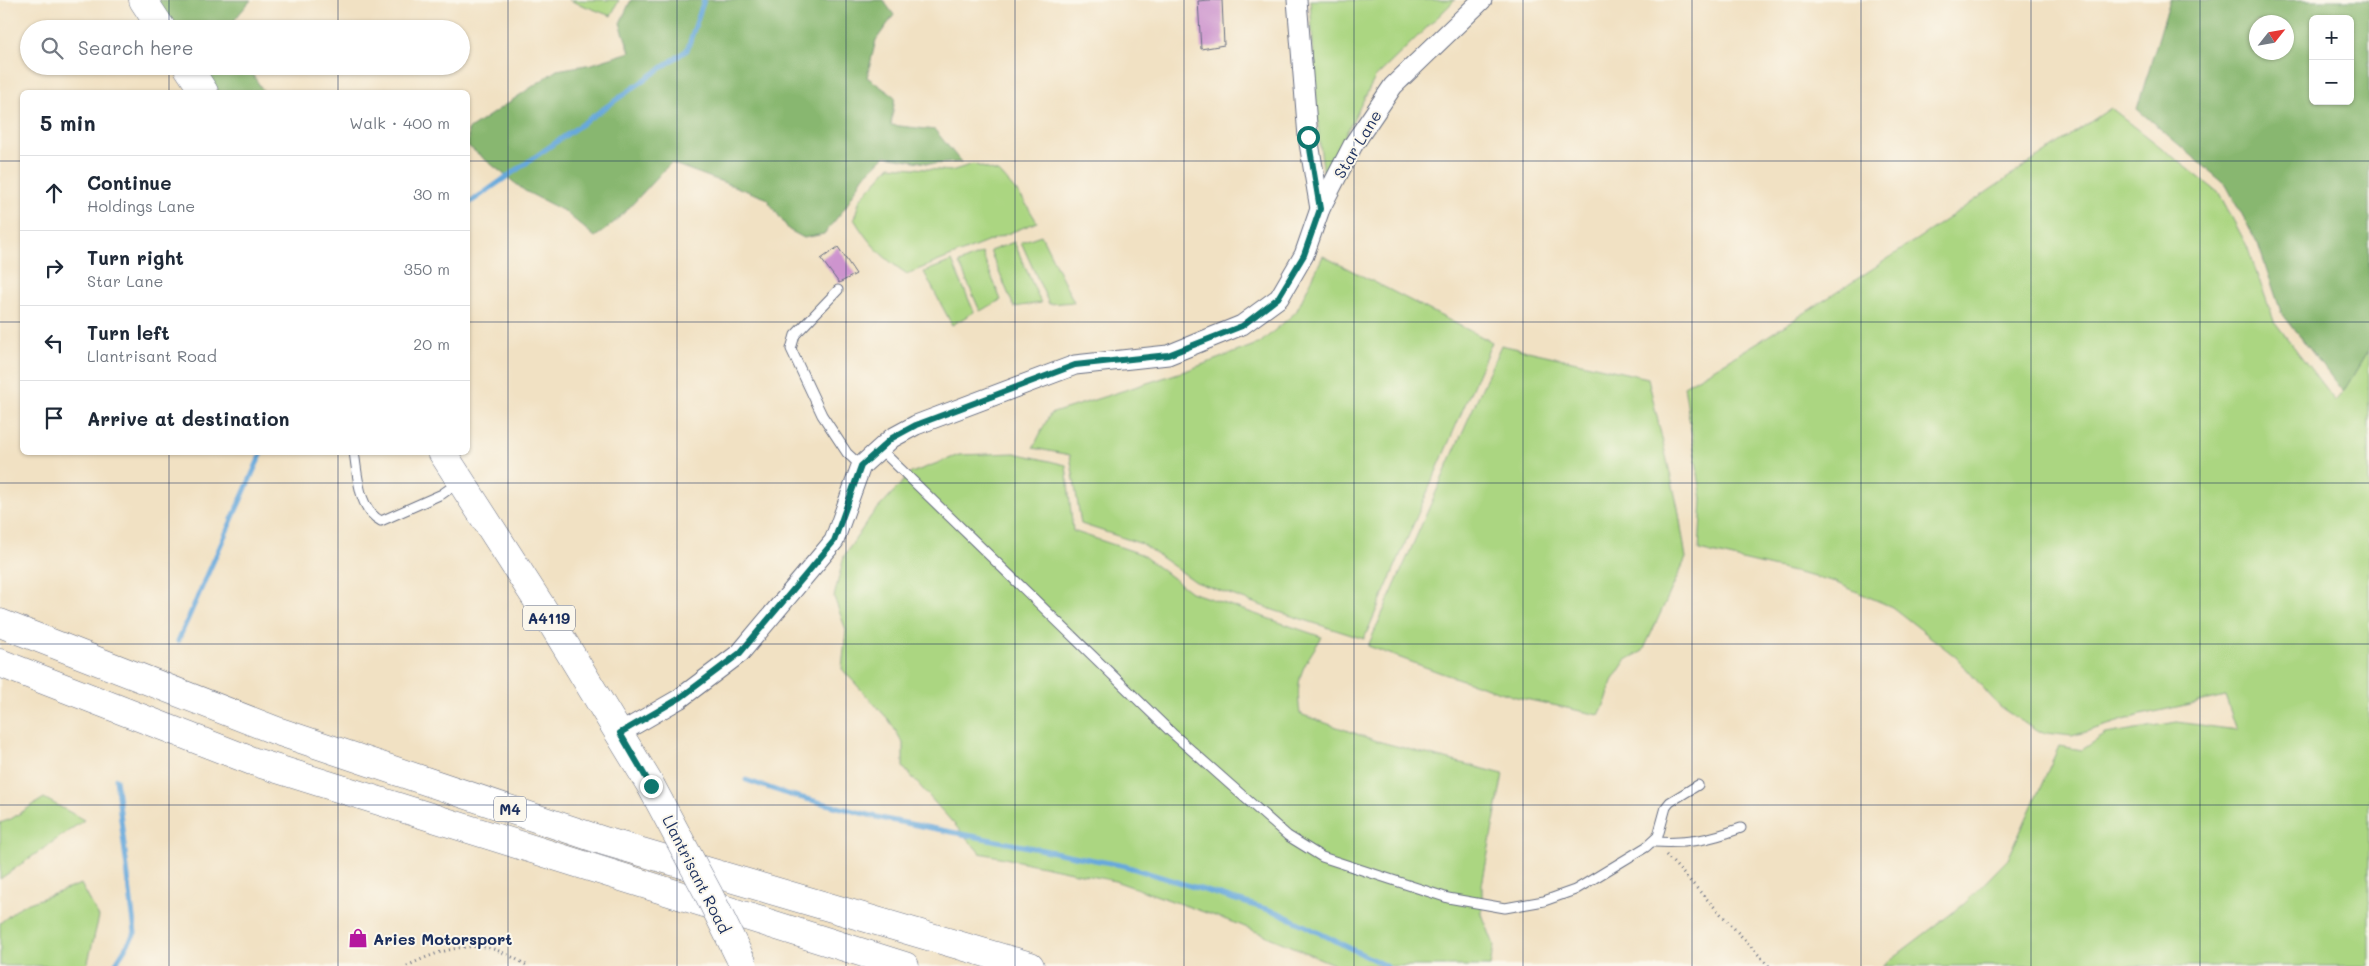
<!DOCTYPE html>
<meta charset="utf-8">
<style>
body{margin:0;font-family:Mali,sans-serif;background:#f2f2f3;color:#1f2937}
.controls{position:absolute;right:15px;top:15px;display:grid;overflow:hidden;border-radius:8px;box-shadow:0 1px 4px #0004}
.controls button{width:45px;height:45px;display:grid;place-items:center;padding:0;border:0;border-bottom:1px solid #e0e1e3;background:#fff;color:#1f2937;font:25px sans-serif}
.compass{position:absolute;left:2249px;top:15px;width:45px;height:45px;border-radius:50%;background:#fff;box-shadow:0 1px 4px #0004;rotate:59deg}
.stop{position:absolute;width:15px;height:15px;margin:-11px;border:4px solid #0f766e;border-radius:50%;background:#fff}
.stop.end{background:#0f766e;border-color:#fff;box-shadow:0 1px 5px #0008}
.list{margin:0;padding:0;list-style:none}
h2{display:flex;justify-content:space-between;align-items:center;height:65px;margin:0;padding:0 20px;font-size:21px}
h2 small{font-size:16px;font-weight:400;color:#747a83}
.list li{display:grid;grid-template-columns:32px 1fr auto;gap:15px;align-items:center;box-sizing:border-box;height:75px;padding:0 20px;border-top:1px solid #e0e1e3}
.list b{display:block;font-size:19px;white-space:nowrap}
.list p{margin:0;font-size:16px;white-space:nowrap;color:#747a83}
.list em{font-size:16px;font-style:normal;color:#747a83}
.icon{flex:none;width:28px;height:28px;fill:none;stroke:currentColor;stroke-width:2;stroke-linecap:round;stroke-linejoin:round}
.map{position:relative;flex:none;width:2369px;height:966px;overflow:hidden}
.search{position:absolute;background:#fff;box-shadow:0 1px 4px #0004;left:20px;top:20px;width:450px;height:55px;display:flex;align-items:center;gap:12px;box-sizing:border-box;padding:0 18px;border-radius:28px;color:#747a83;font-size:19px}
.panel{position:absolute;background:#fff;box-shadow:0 1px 4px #0004;left:20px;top:90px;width:450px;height:365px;border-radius:8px}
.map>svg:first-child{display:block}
.green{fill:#abd681;stroke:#638270}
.forest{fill:#88b76f;stroke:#527366;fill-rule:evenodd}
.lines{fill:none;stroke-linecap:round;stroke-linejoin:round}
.stream{stroke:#67a9db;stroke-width:5}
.building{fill:#cd94ce}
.service-casing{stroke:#666d81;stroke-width:11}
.minor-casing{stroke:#666d81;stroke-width:21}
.primary-casing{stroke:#666d81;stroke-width:29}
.motorway-casing{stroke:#666d81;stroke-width:29}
.path{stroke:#666d81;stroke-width:3;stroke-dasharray:1 4;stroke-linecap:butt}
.service{stroke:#fff;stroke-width:9}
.minor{stroke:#fff;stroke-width:19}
.primary{stroke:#fff;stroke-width:28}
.motorway{stroke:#fff;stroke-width:28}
.primary-bridge-casing{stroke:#666d81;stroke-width:29;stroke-linecap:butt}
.primary-bridge{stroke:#fff;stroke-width:28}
.route{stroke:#0f766e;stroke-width:6}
.grid{fill:none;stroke:#1b2f5e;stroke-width:1;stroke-opacity:0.55}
.labels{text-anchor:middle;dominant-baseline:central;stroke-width:4;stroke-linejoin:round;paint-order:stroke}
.shield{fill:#fbf7ec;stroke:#5e6b89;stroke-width:1}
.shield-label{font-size:15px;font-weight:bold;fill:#1b2f5e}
.street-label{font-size:16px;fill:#1b2f5e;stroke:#fbf7ec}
.poi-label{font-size:16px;font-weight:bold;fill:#1b2f5e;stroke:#fbf7ec;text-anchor:start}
</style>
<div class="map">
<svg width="2369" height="966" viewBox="0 0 2369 966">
<rect width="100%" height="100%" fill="#fbf7ec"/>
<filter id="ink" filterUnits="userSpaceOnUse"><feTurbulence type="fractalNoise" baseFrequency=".02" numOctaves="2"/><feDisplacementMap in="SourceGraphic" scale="10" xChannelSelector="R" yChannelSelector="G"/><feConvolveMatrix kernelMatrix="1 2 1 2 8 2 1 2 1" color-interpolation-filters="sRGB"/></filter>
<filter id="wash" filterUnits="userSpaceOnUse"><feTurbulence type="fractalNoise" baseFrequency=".0096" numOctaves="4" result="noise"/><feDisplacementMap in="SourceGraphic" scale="20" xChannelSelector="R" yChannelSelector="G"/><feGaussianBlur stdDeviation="1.12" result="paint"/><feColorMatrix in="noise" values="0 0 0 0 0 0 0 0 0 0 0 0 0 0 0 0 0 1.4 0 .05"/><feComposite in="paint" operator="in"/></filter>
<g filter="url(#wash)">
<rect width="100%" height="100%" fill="#f1e1c3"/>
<!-- green -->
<g class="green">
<path d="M569 0H619L611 16Z"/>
<path d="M1310 0H1455L1375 78 1324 175 1319 138Z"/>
<path d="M2111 108 2219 193 2247 246 2274 321 2335 401 2343 392 2369 349V966H1882L1964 904 2008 859 2059 746 2082 750 2106 734 2177 722 2237 730 2225 696 2137 716 2072 736 2038 732 2000 707 1956 657 1892 607 1832 581 1699 550 1702 499 1684 386C1831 302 1970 202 2111 108Z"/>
<path d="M973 164 1000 173 1023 199 1037 222 907 274C882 257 869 244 854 219L860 199 890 166 951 171Z"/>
<path d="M1041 235 1074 302 1049 304 1021 242Z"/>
<path d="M1014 242 1041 303 1014 307 990 251Z"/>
<path d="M982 253 1001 300 980 311 959 263Z"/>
<path d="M1323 256 1492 342 1364 639 1276 611 1196 582 1142 544 1081 524 1070 455 1033 448 1050 414 1188 370 1260 343 1296 312Z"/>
<path d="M952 261 974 312 952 325 924 272Z"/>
<path d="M1501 345 1648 378 1678 508 1686 558 1643 651 1626 660 1612 681 1607 699 1599 715 1516 697 1444 674 1368 646Z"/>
<path d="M1015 453 1066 465 1073 531 1141 554 1191 592 1322 637C1302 668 1295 676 1300 714L1377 741 1503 774 1482 885V914L1494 945 1490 966H1338L1238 924 1115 881 980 853 903 767V743L889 720 842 669 846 630 834 597 844 556 871 516 911 473 959 455Z"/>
<path d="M44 798 84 820 0 879V823L11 819Z"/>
<path d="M81 884 99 917 87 966H0V923L21 906Z"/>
</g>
<!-- forest -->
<g class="forest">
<path d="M156 0H251L235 19 236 29H176Z"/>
<path d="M631 0H883L894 15 876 40 867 77 895 97 891 125 935 130 961 162 933 164 885 156 863 177 845 208 824 234 804 238 789 230 766 198 671 163C647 186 622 220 595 237L564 211 525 191 468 146V130L557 70 592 64 630 52 620 23Z"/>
<path d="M2170 0H2369V349L2343 392 2281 312 2258 244 2226 185 2137 109ZM2313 19H2350V101H2313ZM2286 22V52H2256V22Z"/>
<path d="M201 66H247L264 92H219Z"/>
</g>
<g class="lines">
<!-- stream -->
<g class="stream">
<path d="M468 204 687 50 704 0"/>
<path d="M178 641 262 452"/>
<path d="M746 780 787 794 885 819 1125 866 1279 913 1386 966"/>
<path d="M114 966 135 933 116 779"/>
</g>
</g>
<g id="blocks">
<!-- building -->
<g class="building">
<path d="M1208 0H1222L1224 45 1201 49 1198 1Z"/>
<path d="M838 247 856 274 839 283 821 259Z"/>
</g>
</g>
</g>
<g filter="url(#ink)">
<use href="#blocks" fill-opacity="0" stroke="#666d81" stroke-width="1"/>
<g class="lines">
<defs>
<g id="service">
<path d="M838 290 795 335 791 349 822 415 847 453 861 466"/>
<path d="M879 448 1172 733 1288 836 1322 857 1448 898 1505 908 1544 901 1575 890 1646 847 1658 836 1666 807 1670 802 1698 785"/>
<path d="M354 452C358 476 358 509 381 521L442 494 459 482"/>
<path d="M1654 842C1687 844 1709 840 1741 828"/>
</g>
<g id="minor">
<path d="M1297 0 1308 137 1320 209"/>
<path d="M620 733 679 699 740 653 834 541 861 466 892 438 916 425 1075 365 1168 355 1242 325 1279 298 1304 255 1320 209 1353 145 1393 86 1482 0"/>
</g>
<g id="primary">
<path d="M143 0 162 29"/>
<path d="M187 66 204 92"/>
<path d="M442 452 550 620 651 786"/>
</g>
<g id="motorway">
<path d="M0 623 277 731 604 841 1030 966"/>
<path d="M0 663 252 761 905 966"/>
</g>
</defs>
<!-- service casing -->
<use href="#service" class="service-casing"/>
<!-- minor casing -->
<use href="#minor" class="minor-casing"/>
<!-- primary casing -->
<use href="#primary" class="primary-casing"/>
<!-- motorway casing -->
<use href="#motorway" class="motorway-casing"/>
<!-- path -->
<g class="path">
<path d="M1666 855 1769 966"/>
<path d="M407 966C431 954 459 944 485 947 499 949 516 959 528 966"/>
</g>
<!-- service -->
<use href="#service" class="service"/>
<!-- minor -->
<use href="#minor" class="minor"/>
<!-- primary -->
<use href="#primary" class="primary"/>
<!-- motorway -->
<use href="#motorway" class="motorway"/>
<defs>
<path id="primary-bridge" d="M651 786 708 893 744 966"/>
</defs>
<!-- primary-bridge casing -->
<use href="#primary-bridge" class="primary-bridge-casing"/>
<!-- primary-bridge -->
<use href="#primary-bridge" class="primary-bridge"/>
</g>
</g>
<g class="lines" filter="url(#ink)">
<!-- route -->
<path class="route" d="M651 786 620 733 680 698 740 653 834 541 861 466 892 438 916 425 1075 365 1168 355 1242 326 1278 298 1304 255 1320 209 1308 137"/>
</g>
<!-- grid -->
<path class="grid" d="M169 0V29M338 0V29M508 0V966M677 0V966M846 0V966M1015 0V966M1184 0V966M1354 0V966M1523 0V966M1692 0V966M1861 0V966M2031 0V966M2200 0V966M169 66V92M338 66V92M0 161H22M468 161H2369M0 322H22M468 322H2369M169 452V966M338 452V966M0 483H2369M0 644H2369M0 805H2369"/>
<!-- icons -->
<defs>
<symbol id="shop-bare" viewBox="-9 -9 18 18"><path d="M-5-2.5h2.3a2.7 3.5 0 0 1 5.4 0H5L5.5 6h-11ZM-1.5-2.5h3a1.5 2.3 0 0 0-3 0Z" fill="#b5179e" stroke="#fbf7ec" stroke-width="2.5" paint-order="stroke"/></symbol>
</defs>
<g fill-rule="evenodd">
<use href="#shop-bare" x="344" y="924" width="28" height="28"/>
</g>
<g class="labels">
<!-- shield labels -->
<g class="shield">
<rect x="523" y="605.5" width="52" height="25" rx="4"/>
<rect x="494" y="796.5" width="32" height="25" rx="4"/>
</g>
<g class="shield-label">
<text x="549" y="618">A4119</text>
<text x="510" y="809">M4</text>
</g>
<!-- street labels -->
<g class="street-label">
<text transform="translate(1357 144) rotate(-59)">Star Lane</text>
<text transform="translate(697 874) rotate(63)">Llantrisant Road</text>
</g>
<!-- poi labels -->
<g class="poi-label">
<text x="373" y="938">Aries Motorsport</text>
</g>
</g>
</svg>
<div class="controls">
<button>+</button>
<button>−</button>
</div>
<svg class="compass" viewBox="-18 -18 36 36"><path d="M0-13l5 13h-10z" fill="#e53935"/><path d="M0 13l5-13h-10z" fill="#747a83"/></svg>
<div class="stop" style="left:1308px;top:137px"></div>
<div class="stop end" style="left:651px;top:786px"></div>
<div class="search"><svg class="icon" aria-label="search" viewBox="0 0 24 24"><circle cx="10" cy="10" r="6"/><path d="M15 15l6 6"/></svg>Search here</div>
<section class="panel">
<h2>5 min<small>Walk · 400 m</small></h2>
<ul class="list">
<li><svg class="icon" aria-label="ahead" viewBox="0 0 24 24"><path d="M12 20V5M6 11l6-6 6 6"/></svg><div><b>Continue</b><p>Holdings Lane</p></div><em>30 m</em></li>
<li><svg class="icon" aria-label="right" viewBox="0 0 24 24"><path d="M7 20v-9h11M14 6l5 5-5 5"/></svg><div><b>Turn right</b><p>Star Lane</p></div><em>350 m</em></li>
<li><svg class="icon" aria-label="left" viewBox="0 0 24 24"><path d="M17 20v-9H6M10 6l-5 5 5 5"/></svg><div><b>Turn left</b><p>Llantrisant Road</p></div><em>20 m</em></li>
<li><svg class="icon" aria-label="arrive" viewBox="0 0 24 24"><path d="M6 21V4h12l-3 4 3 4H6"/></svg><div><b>Arrive at destination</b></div></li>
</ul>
</section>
</div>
